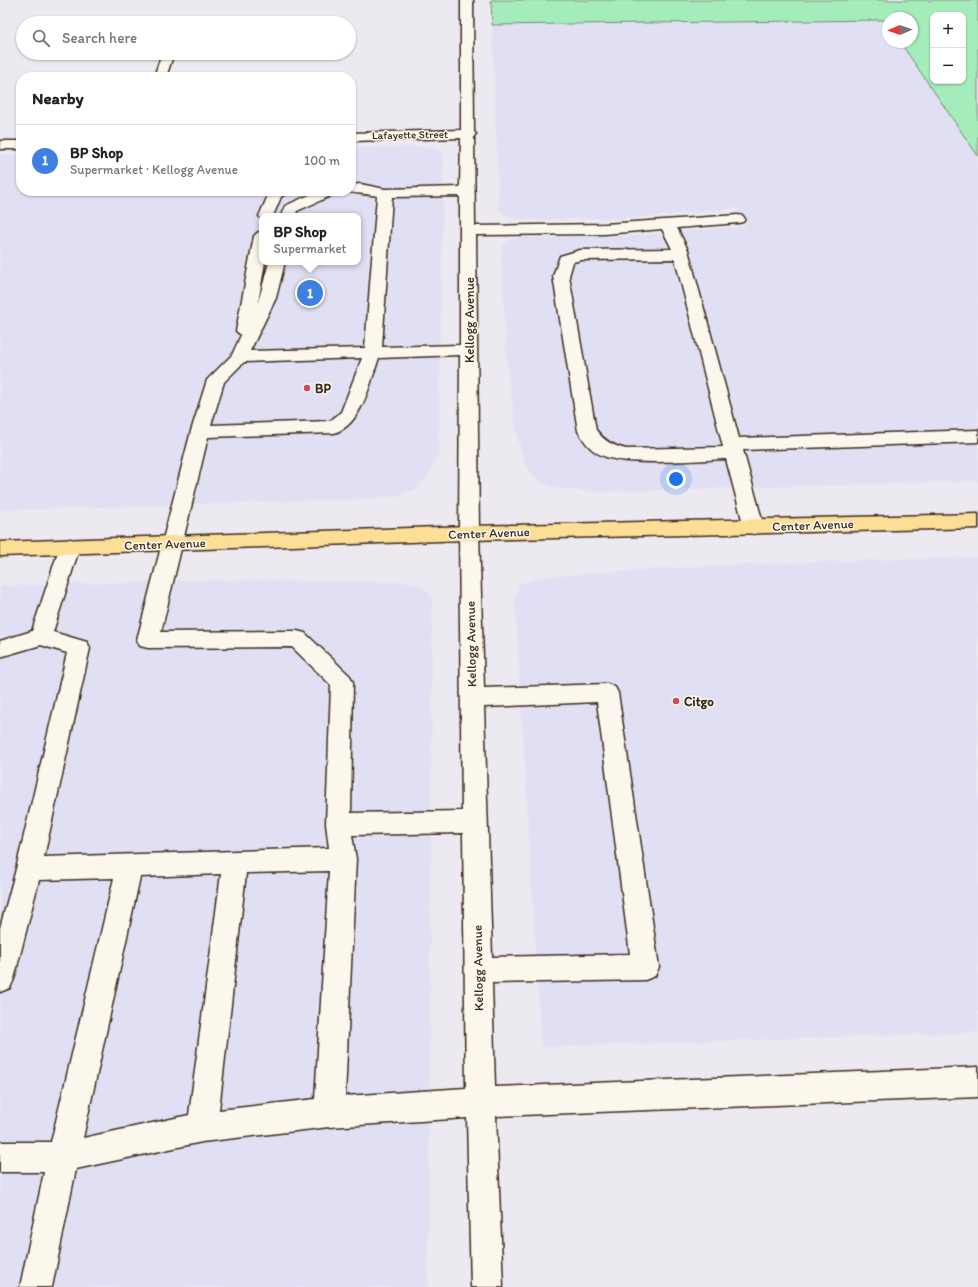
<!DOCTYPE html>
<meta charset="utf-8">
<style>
body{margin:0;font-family:Itim,sans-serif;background:#f6f6f6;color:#222}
.controls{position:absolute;right:12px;top:12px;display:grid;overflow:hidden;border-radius:8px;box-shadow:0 1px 3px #0004}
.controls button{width:36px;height:36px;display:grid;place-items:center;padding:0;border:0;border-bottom:1px solid #e0e0e0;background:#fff;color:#222;font:20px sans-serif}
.compass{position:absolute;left:882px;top:12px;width:36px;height:36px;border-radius:50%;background:#fff;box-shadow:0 1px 3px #0004;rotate:268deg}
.you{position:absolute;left:676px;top:479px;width:14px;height:14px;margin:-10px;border:3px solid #fff;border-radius:50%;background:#1a73e8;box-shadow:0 0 0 6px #1a73e833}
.badge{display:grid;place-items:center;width:26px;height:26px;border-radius:50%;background:#2563eb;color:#fff;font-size:13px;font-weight:700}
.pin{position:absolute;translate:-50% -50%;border:2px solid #fff;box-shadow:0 1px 4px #0006}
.popup{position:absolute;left:259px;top:213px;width:102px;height:52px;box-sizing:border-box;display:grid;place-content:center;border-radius:8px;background:#fff;filter:drop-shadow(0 1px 3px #0005);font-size:13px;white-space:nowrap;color:#767676}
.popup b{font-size:15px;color:#222}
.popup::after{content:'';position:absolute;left:50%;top:100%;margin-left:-8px;border:8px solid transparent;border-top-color:#fff}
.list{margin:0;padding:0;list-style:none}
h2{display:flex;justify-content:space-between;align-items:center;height:52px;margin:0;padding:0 16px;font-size:17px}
h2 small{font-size:13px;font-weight:400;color:#767676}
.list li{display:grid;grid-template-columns:26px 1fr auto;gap:12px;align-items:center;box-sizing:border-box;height:72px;padding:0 16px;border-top:1px solid #e0e0e0}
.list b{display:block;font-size:15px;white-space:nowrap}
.list p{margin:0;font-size:13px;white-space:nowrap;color:#767676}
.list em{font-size:13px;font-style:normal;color:#767676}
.icon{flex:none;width:22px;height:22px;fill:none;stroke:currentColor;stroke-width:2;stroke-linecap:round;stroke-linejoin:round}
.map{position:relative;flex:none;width:978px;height:1287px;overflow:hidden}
.search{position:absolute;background:#fff;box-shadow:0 1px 3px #0004;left:16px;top:16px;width:340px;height:44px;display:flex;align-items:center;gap:10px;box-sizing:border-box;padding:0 14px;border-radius:22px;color:#767676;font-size:15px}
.panel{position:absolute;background:#fff;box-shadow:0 1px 3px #0004;left:16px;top:72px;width:340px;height:124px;border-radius:16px}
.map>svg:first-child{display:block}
.built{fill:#e1dff3;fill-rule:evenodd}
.green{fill:#a4edbb;stroke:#708c6c;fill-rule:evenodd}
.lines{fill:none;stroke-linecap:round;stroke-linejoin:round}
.minor-casing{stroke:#3b2a1e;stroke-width:3}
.major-casing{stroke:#3b2a1e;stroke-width:3}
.minor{fill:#fbf7ec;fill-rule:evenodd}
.major{fill:#fdde96;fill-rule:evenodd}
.poi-dot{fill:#d1495b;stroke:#fbf7ec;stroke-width:1.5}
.labels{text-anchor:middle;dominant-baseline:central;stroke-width:3;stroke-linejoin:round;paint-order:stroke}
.far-street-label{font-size:11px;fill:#3b2a1e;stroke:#fbf7ec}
.street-label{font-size:13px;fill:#3b2a1e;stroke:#fbf7ec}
.poi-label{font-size:13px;font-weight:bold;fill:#3b2a1e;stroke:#fbf7ec;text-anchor:start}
</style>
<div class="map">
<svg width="978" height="1287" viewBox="0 0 978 1287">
<rect width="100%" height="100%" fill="#ece9f0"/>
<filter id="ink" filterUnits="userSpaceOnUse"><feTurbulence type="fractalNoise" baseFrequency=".025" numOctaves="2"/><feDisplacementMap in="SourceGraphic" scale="8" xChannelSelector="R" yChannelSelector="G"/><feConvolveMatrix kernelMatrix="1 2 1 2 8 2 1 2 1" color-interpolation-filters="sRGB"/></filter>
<g filter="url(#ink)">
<!-- built -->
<g class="built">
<path d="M885 20 888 24V42H900L978 156V481L592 492 557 488 543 483 532 474 526 465 518 440 508 375 501 256 503 246 509 240 520 237 627 236 746 226 737 208 647 217 539 220 515 219 506 215 499 209 492 25Z"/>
<path d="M422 147 438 150 444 154 438 453 429 474 418 488 397 496 365 499 0 510V155H21V191H351V148ZM262 216H358V262H262Z"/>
<path d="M978 557V1032L541 1047 515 599 519 584 543 577 673 568 783 563Z"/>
<path d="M229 580 410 582 424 588 432 598 428 1287H0V586Z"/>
</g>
<!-- green -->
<path class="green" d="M491 0H978V156L900 42H912V18H888V24L885 20 492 25ZM933 15H963V81H933Z"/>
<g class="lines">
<defs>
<g id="minor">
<path d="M461 0H473L474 132 476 134 474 136 475 226 605 224 738 215 743 216 745 219 743 222 738 223 677 228 688 250 739 438 978 430V442L743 450 764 527 761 532 754 534 747 532 744 527 726 459C698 460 624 467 601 455 590 450 584 441 578 431L553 276 560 256 580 250 672 249 662 229 605 234 476 235 479 533 484 688 607 684 615 687 618 693 659 967 655 976 645 980 492 983 495 1087 978 1067V1097L496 1116 503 1287H471L467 1118 329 1127 202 1142 76 1169 52 1287H20L44 1172H0V1142H51L114 878 39 880 14 979 10 988 0 992V928L16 869 67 653 41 645 0 657V641L32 631 60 546 63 541 70 539 77 541 80 546 53 632 87 642 90 648 44 857 329 848 326 824 331 685 292 647 148 648 140 646 137 640 191 431 207 380 232 355 241 335 236 331 254 236 257 233 262 231V262H265L258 303 269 262H285L276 298 250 351 365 348 377 196C370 194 349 193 345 191H351V185L360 184 385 189 460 187 461 138 351 141V133L461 130ZM460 196V345L382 347 392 197ZM675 259 723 447 626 449C613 446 604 441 596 430L569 276 573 262 581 260ZM460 355 459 533 462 811 351 813 353 682 350 676 305 633 297 631 161 632 208 437 334 433C362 425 370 383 379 358ZM362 358 341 412 330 421 211 425 224 382 244 362ZM597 702 630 954 492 957 484 707ZM463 833 466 1088 345 1096 356 859 352 835ZM329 871 315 1099 219 1110 246 873ZM221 874 189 1115 83 1138 140 877Z"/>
<path d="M162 53H174L166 77H154Z"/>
<rect x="0" y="141" width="21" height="8"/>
<path d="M270 191H288L281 197 273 216H262L261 219 259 216Z"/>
<path d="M318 191H337L335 194 297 211 295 216H281L285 206Z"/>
</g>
<path id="major" d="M978 514V528L469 540 0 556V542L469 526Z"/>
</defs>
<!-- minor casing -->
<use href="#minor" class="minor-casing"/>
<!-- major casing -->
<use href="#major" class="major-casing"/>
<!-- minor -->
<use href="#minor" class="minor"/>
<!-- major -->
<use href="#major" class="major"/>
</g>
</g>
<!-- markers -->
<g class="poi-dot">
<circle cx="307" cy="388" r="4"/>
<circle cx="676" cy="701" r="4"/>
</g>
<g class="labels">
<!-- far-street labels -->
<g class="far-street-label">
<text transform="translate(410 135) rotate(-1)">Lafayette Street</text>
</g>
<!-- street labels -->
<g class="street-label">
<text transform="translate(469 320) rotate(-90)">Kellogg Avenue</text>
<text transform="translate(813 525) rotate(-2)">Center Avenue</text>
<text transform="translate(489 533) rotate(-2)">Center Avenue</text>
<text transform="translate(165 544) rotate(-2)">Center Avenue</text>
<text transform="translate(471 644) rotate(-91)">Kellogg Avenue</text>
<text transform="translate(478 968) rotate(-91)">Kellogg Avenue</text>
</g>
<!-- poi labels -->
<g class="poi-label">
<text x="315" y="388">BP</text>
<text x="684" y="701">Citgo</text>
</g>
</g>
</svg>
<div class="controls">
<button>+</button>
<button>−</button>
</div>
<svg class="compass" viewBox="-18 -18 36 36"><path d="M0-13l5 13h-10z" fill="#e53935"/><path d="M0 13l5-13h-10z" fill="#767676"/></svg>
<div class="you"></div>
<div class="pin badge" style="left:310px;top:293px;background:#3f7fe0">1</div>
<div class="popup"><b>BP Shop</b>Supermarket</div>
<div class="search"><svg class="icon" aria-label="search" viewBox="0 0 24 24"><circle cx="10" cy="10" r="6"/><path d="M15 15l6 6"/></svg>Search here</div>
<section class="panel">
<h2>Nearby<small></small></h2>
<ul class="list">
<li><span class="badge" style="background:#3f7fe0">1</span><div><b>BP Shop</b><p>Supermarket · Kellogg Avenue</p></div><em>100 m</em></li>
</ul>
</section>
</div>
